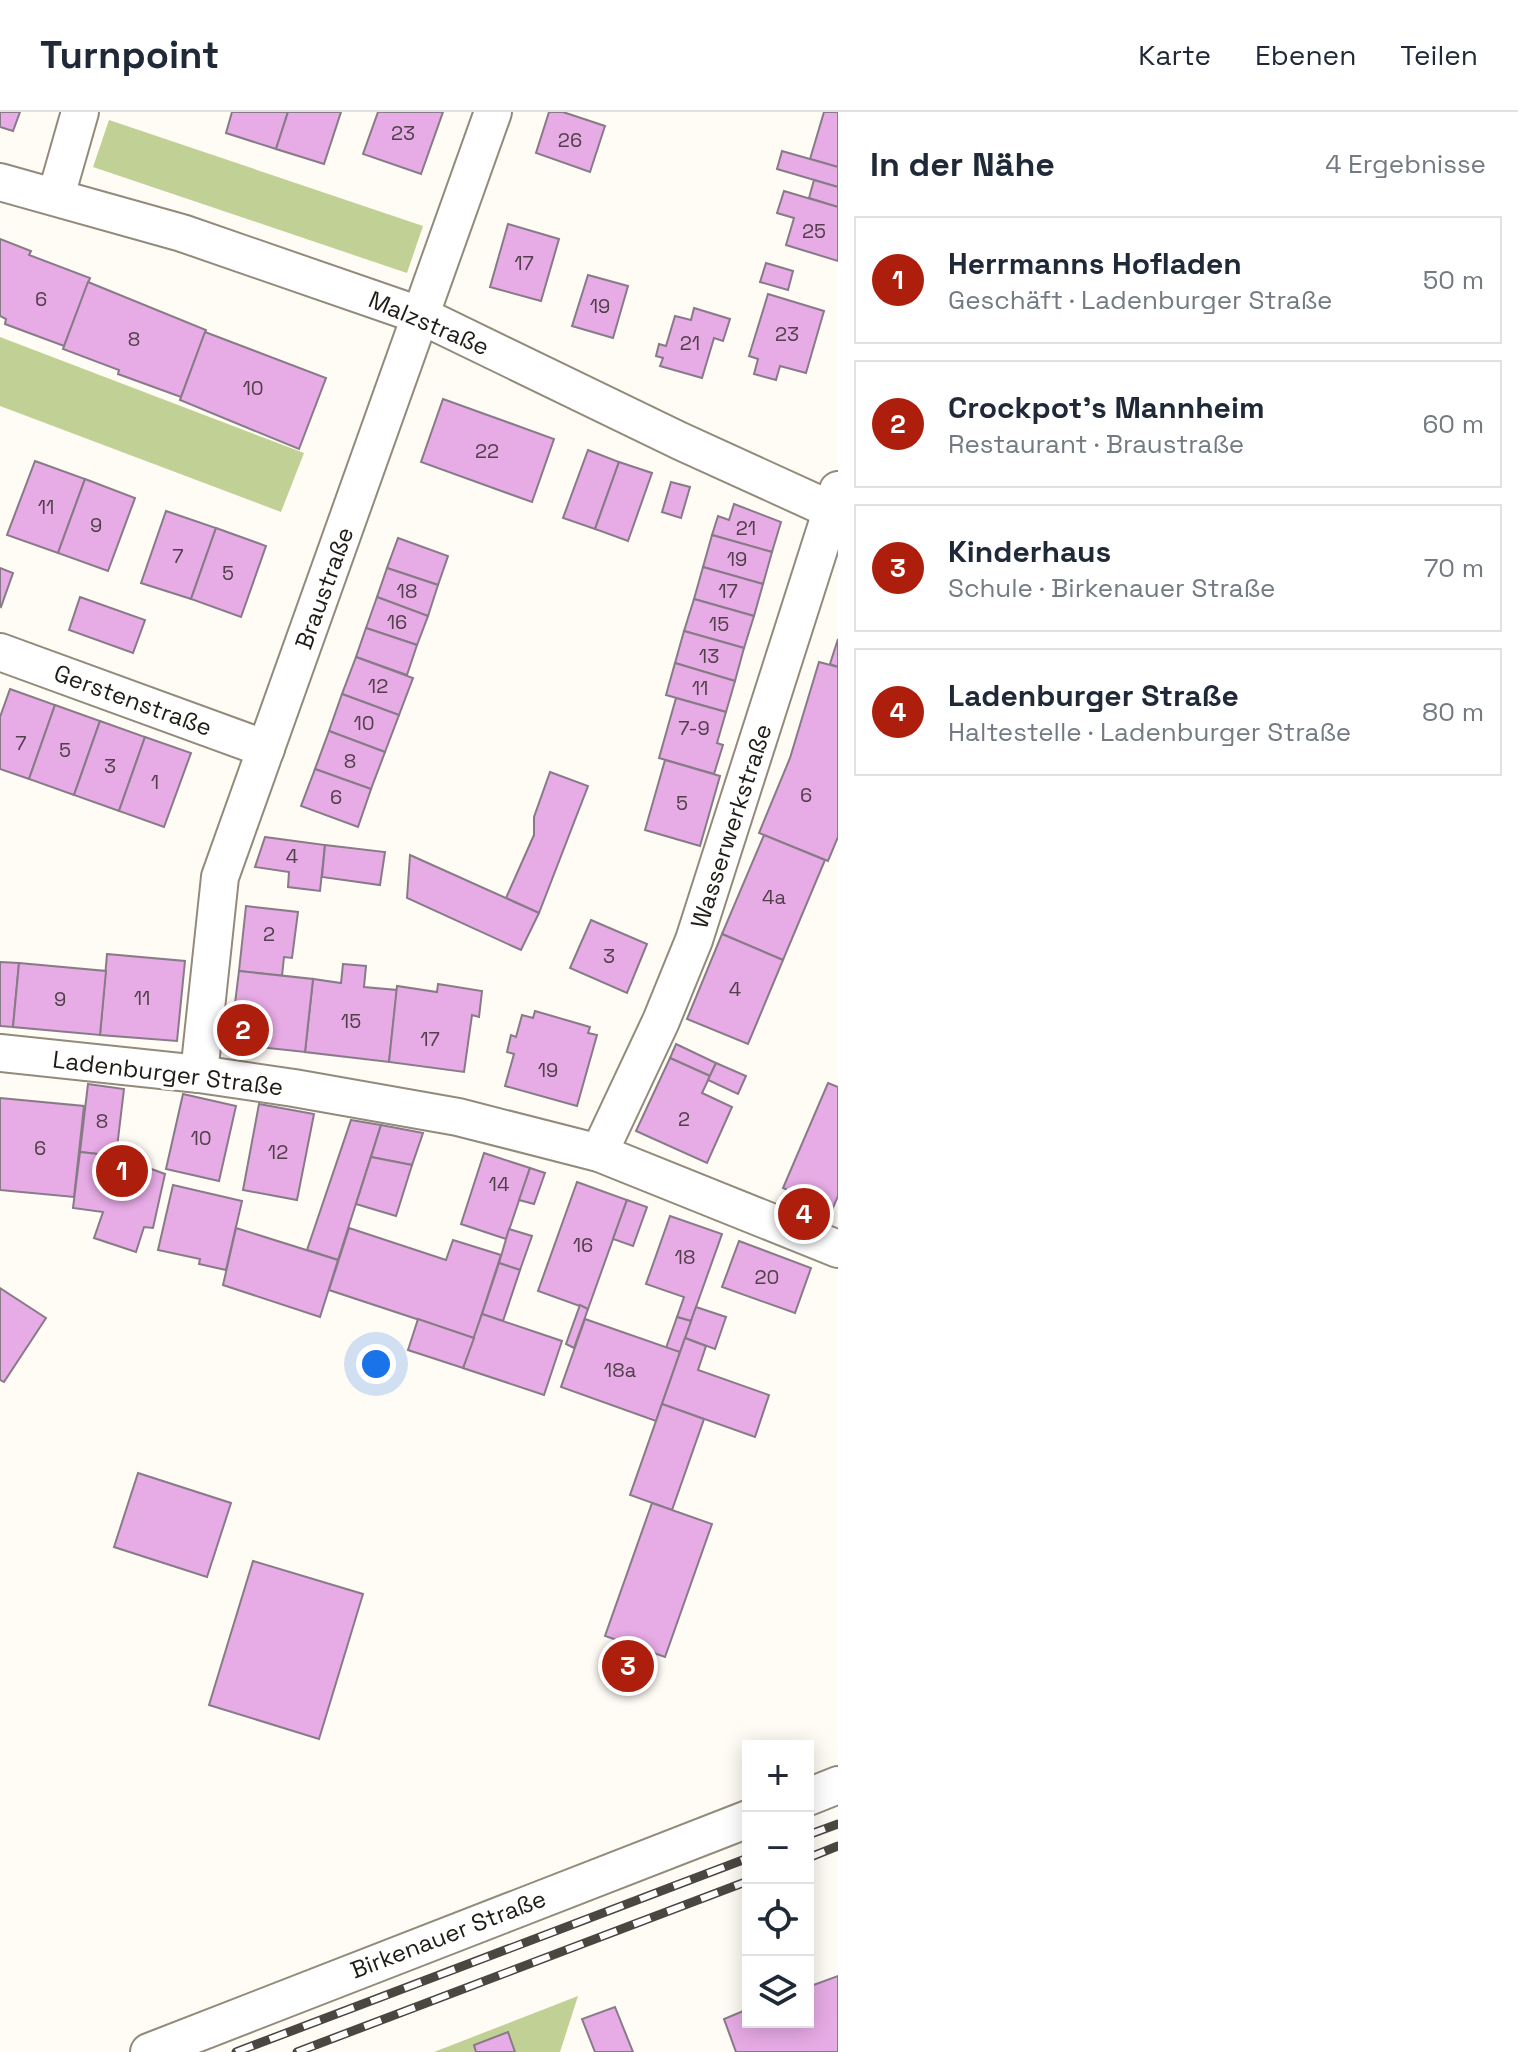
<!DOCTYPE html>
<html lang="de">
<meta charset="utf-8">
<style>
body{margin:0;font-family:"Space Grotesk",sans-serif;background:#f6f6f7;color:#1f2937}
.controls{position:absolute;right:24px;bottom:24px;display:grid;overflow:hidden;border-radius:0px;box-shadow:0 4px 20px #0003}
.controls button{width:72px;height:72px;display:grid;place-items:center;padding:0;border:0;border-bottom:2px solid #e0e1e3;background:#fff;color:#1f2937;font:40px sans-serif}
.you{position:absolute;left:376px;top:1252px;width:28px;height:28px;margin:-20px;border:6px solid #fff;border-radius:50%;background:#1a73e8;box-shadow:0 0 0 12px #1a73e833}
.badge{display:grid;place-items:center;width:52px;height:52px;border-radius:50%;background:#ad1e0c;color:#fff;font-size:26px;font-weight:700}
.pin{position:absolute;translate:-50% -50%;border:4px solid #fff;box-shadow:0 2px 8px #0006}
.list{margin:0;padding:0;list-style:none}
h2{display:flex;justify-content:space-between;align-items:center;height:104px;margin:0;padding:0 32px;font-size:34px}
h2 small{font-size:26px;font-weight:400;color:#747a83}
.list li{display:grid;grid-template-columns:52px 1fr auto;gap:24px;align-items:center;box-sizing:border-box;height:128px;margin:0 16px 16px;padding:0 16px;border:2px solid #e0e1e3;border-radius:0px}
.list b{display:block;font-size:30px;white-space:nowrap}
.list p{margin:0;font-size:26px;white-space:nowrap;color:#747a83}
.list em{font-size:26px;font-style:normal;color:#747a83}
.icon{flex:none;width:44px;height:44px;fill:none;stroke:currentColor;stroke-width:2;stroke-linecap:round;stroke-linejoin:round}
.map{position:relative;flex:none;width:838px;height:1940px;overflow:hidden}
header{display:flex;align-items:center;gap:48px;box-sizing:border-box;height:112px;padding:0 40px;background:#fff;border-bottom:2px solid #e0e1e3}
header strong{font-size:38px}
nav{display:flex;gap:44px;margin-inline-start:auto;font-size:28px}
main{display:flex}
aside{flex:1;background:#fff}
.map>svg:first-child{display:block}
.green{fill:#c1d195}
.building{fill:#e7abe5;stroke:#877b87;stroke-width:2}
.lines{fill:none;stroke-linecap:round;stroke-linejoin:round}
.street-casing{stroke:#928a7b;stroke-width:40}
.street{stroke:#fff;stroke-width:36}
.rail-casing{stroke:#4a4640;stroke-width:9}
.rail{stroke:#fff;stroke-width:6;stroke-dasharray:18;stroke-linecap:butt}
.labels{text-anchor:middle;dominant-baseline:central;stroke-width:7;stroke-linejoin:round;paint-order:stroke}
.number-label{font-size:20px;fill:#51404a}
.street-label{font-size:24px;fill:#1f1c16;stroke:#fff}
</style>
<header>
<strong>Turnpoint</strong>
<nav><a>Karte</a><a>Ebenen</a><a>Teilen</a></nav>
</header>
<main>
<div class="map">
<svg width="838" height="1940" viewBox="0 0 838 1940">
<rect width="100%" height="100%" fill="#fffbf5"/>
<!-- green -->
<g class="green">
<path d="M109 8 423 114 407 161 93 55Z"/>
<path d="M0 225 304 341 281 400 0 294Z"/>
<path d="M578 1884 560 1940H434Z"/>
</g>
<!-- building -->
<g class="building">
<path d="M0 0H20L13 19 0 15Z"/>
<path d="M232 0H288L276 37 226 21Z"/>
<path d="M288 0H341L324 52 276 37Z"/>
<path d="M378 0H443L421 62 363 42Z"/>
<path d="M549 0H563L605 14 590 60 536 41Z"/>
<path d="M824 0H838V55L810 47Z"/>
<path d="M782 39 838 55V75L777 57Z"/>
<path d="M814 68 838 75V95L809 86Z"/>
<path d="M784 79 838 95V149L786 133 794 106 777 101Z"/>
<path d="M508 112 559 127 541 189 490 175Z"/>
<path d="M0 127 31 139 29 143 90 166 64 234 5 212 6 207 0 204Z"/>
<path d="M766 151 793 159 788 178 760 170Z"/>
<path d="M588 163 628 174 613 226 572 214Z"/>
<path d="M88 170 206 218 181 285 118 262 119 258 63 237Z"/>
<path d="M768 182 824 199 806 261 780 254 776 268 754 262 758 247 749 244Z"/>
<path d="M694 196 730 207 723 229 714 226 702 266 660 254 663 246 656 244 659 232 666 234 675 204 691 208Z"/>
<path d="M205 220 326 266 299 337 180 288Z"/>
<path d="M443 287 554 327 532 390 421 350Z"/>
<path d="M588 338 619 350 595 417 563 406Z"/>
<path d="M35 349 85 367 58 441 7 423Z"/>
<path d="M619 350 652 361 628 429 595 417Z"/>
<path d="M85 367 135 386 108 459 58 441Z"/>
<path d="M671 370 690 375 681 406 662 400Z"/>
<path d="M734 392 781 410 772 440 712 423 718 404 729 408Z"/>
<path d="M166 399 216 416 191 487 141 471Z"/>
<path d="M216 416 266 434 241 505 191 487Z"/>
<path d="M712 423 772 440 763 472 703 455Z"/>
<path d="M398 426 448 444 438 473 387 456Z"/>
<path d="M703 455 763 472 754 504 694 487Z"/>
<path d="M0 456 13 461 1 495 0 494Z"/>
<path d="M387 456 438 473 428 504 377 485Z"/>
<path d="M80 485 145 508 133 541 69 518Z"/>
<path d="M377 485 428 504 417 533 366 516Z"/>
<path d="M694 487 754 504 744 536 684 519Z"/>
<path d="M366 516 417 533 407 563 356 545Z"/>
<path d="M684 519 744 536 735 569 675 551Z"/>
<path d="M838 527V555L830 552Z"/>
<path d="M356 545 413 566 399 603 342 582Z"/>
<path d="M819 550 838 555V725L828 749 759 721 790 646Z"/>
<path d="M675 551 735 569 726 600 666 583Z"/>
<path d="M10 577 55 593 29 667 0 657V605Z"/>
<path d="M342 582 399 603 385 640 329 619Z"/>
<path d="M676 586 726 600 717 631 723 633 714 662 659 646Z"/>
<path d="M55 593 100 609 74 683 29 667Z"/>
<path d="M100 609 145 625 119 699 74 683Z"/>
<path d="M329 619 385 640 371 677 315 657Z"/>
<path d="M145 625 191 641 164 715 119 699Z"/>
<path d="M665 648 720 664 700 734 645 718Z"/>
<path d="M315 657 371 677 358 715 301 694Z"/>
<path d="M550 660 588 674 539 801 506 786 534 723V705Z"/>
<path d="M764 723 825 748 783 848 722 822Z"/>
<path d="M265 725 325 733 320 779 288 775 289 760 255 755Z"/>
<path d="M325 733 385 740 380 773 322 765Z"/>
<path d="M410 743 539 801 521 838 407 786Z"/>
<path d="M246 794 298 800 292 846 284 845 282 864 239 859Z"/>
<path d="M591 808 647 832 627 881 570 856Z"/>
<path d="M722 822 783 848 748 932 687 907Z"/>
<path d="M107 842 185 849 177 929 100 923Z"/>
<path d="M0 850 19 851 13 915 0 914Z"/>
<path d="M19 851 106 859 100 923 13 915Z"/>
<path d="M343 852 366 854 364 875 397 878 389 950 305 940 313 867 341 871Z"/>
<path d="M239 859 313 867 305 940 230 932Z"/>
<path d="M438 872 482 879 479 905 472 903 464 960 389 950 397 874 437 880Z"/>
<path d="M535 899 590 915 588 921 597 923 577 994 505 974 514 942 507 940 511 923 516 925 522 903 533 906Z"/>
<path d="M676 932 716 951 710 964 670 946Z"/>
<path d="M670 946 710 964 702 981 732 995 707 1051 636 1019Z"/>
<path d="M716 951 746 964 738 982 708 968Z"/>
<path d="M828 971 838 975V1084L832 1098 783 1076Z"/>
<path d="M88 972 124 977 116 1044 80 1040Z"/>
<path d="M183 982 236 994 219 1069 166 1057Z"/>
<path d="M0 986 84 994 74 1085 0 1078Z"/>
<path d="M259 992 314 1002 297 1088 243 1078Z"/>
<path d="M351 1008 381 1013 338 1148 307 1138Z"/>
<path d="M381 1013 423 1021 412 1053 371 1045Z"/>
<path d="M80 1040 116 1044 165 1062 153 1116 144 1115 136 1140 94 1126 103 1100 73 1096Z"/>
<path d="M484 1041 530 1056 506 1127 461 1112Z"/>
<path d="M371 1045 412 1053 396 1104 356 1092Z"/>
<path d="M530 1056 545 1061 534 1092 519 1088Z"/>
<path d="M577 1070 627 1088 588 1197 538 1179Z"/>
<path d="M173 1073 242 1089 226 1158 199 1152 200 1147 158 1138Z"/>
<path d="M627 1088 647 1095 633 1134 613 1127Z"/>
<path d="M670 1104 722 1122 691 1209 677 1205 684 1185 646 1172Z"/>
<path d="M236 1116 338 1148 320 1205 223 1173Z"/>
<path d="M349 1116 446 1148 453 1128 501 1143 474 1226 329 1178Z"/>
<path d="M509 1117 532 1124 520 1158 499 1151Z"/>
<path d="M739 1129 811 1156 795 1201 722 1175Z"/>
<path d="M499 1151 520 1158 503 1209 482 1202Z"/>
<path d="M0 1176 46 1206 4 1270 0 1268Z"/>
<path d="M580 1193 588 1197 574 1236 566 1232Z"/>
<path d="M696 1195 726 1205 715 1237 685 1226Z"/>
<path d="M482 1202 562 1229 544 1283 463 1256Z"/>
<path d="M677 1205 691 1209 680 1240 666 1236Z"/>
<path d="M418 1207 474 1226 463 1256 408 1238Z"/>
<path d="M585 1207 680 1240 656 1309 561 1275Z"/>
<path d="M685 1226 706 1234 698 1258 769 1283 755 1325 662 1292Z"/>
<path d="M662 1292 704 1307 672 1398 630 1383Z"/>
<path d="M138 1361 231 1391 207 1465 114 1435Z"/>
<path d="M652 1391 712 1412 665 1545 605 1524Z"/>
<path d="M253 1449 363 1482 319 1627 209 1593Z"/>
<path d="M838 1864V1940H736L724 1907 748 1897V1910H808V1875Z"/>
<path d="M615 1895 633 1940H595L582 1907Z"/>
<path d="M508 1920 515 1940H476L474 1933Z"/>
</g>
<g class="lines">
<defs>
<g id="street">
<path d="M0 70 182 121 422 204 680 329 838 401"/>
<path d="M56 84 80 0"/>
<path d="M0 540 266 637"/>
<path d="M0 941 199 962 294 976 458 1005 599 1041 838 1137"/>
<path d="M199 962 220 765 493 0"/>
<path d="M599 1041 661 909 694 828 838 378"/>
<path d="M808 1685 838 1673"/>
<path d="M149 1940 748 1707"/>
</g>
</defs>
<!-- street casing -->
<use href="#street" class="street-casing"/>
<!-- street -->
<use href="#street" class="street"/>
<defs>
<g id="rail">
<path d="M808 1723 838 1712"/>
<path d="M808 1746 838 1734"/>
<path d="M236 1940 748 1746"/>
<path d="M297 1940 748 1769"/>
</g>
</defs>
<!-- rail casing -->
<use href="#rail" class="rail-casing"/>
<!-- rail -->
<use href="#rail" class="rail"/>
</g>
<g class="labels">
<!-- number labels -->
<g class="number-label">
<text x="403" y="21">23</text>
<text x="570" y="28">26</text>
<text x="814" y="119">25</text>
<text x="524" y="151">17</text>
<text x="41" y="187">6</text>
<text x="600" y="194">19</text>
<text x="787" y="222">23</text>
<text x="134" y="227">8</text>
<text x="690" y="231">21</text>
<text x="253" y="276">10</text>
<text x="487" y="339">22</text>
<text x="46" y="395">11</text>
<text x="96" y="413">9</text>
<text x="746" y="416">21</text>
<text x="178" y="444">7</text>
<text x="737" y="447">19</text>
<text x="228" y="461">5</text>
<text x="407" y="479">18</text>
<text x="728" y="479">17</text>
<text x="397" y="510">16</text>
<text x="719" y="512">15</text>
<text x="709" y="544">13</text>
<text x="378" y="574">12</text>
<text x="700" y="576">11</text>
<text x="364" y="611">10</text>
<text x="694" y="616">7-9</text>
<text x="21" y="631">7</text>
<text x="65" y="638">5</text>
<text x="350" y="649">8</text>
<text x="110" y="654">3</text>
<text x="155" y="670">1</text>
<text x="806" y="683">6</text>
<text x="336" y="685">6</text>
<text x="682" y="691">5</text>
<text x="292" y="744">4</text>
<text x="774" y="785">4a</text>
<text x="269" y="822">2</text>
<text x="609" y="844">3</text>
<text x="735" y="877">4</text>
<text x="142" y="886">11</text>
<text x="60" y="887">9</text>
<text x="351" y="909">15</text>
<text x="430" y="927">17</text>
<text x="548" y="958">19</text>
<text x="684" y="1007">2</text>
<text x="102" y="1009">8</text>
<text x="201" y="1026">10</text>
<text x="40" y="1036">6</text>
<text x="278" y="1040">12</text>
<text x="499" y="1072">14</text>
<text x="583" y="1133">16</text>
<text x="685" y="1145">18</text>
<text x="767" y="1165">20</text>
<text x="620" y="1258">18a</text>
</g>
<!-- street labels -->
<g class="street-label">
<text transform="translate(429 211) rotate(23)">Malzstraße</text>
<text transform="translate(324 476) rotate(-70)">Braustraße</text>
<text transform="translate(133 588) rotate(20)">Gerstenstraße</text>
<text transform="translate(731 714) rotate(-72)">Wasserwerkstraße</text>
<text transform="translate(168 961) rotate(7)">Ladenburger Straße</text>
<text transform="translate(448 1822) rotate(-21)">Birkenauer Straße</text>
</g>
</g>
</svg>
<div class="controls">
<button>+</button>
<button>−</button>
<button><svg class="icon" aria-label="locate" viewBox="0 0 24 24"><circle cx="12" cy="12" r="6"/><path d="M12 2v4M12 18v4M2 12h4M18 12h4"/></svg></button>
<button><svg class="icon" aria-label="layers" viewBox="0 0 24 24"><path d="M12 4l9 5-9 5-9-5zM3 14l9 5 9-5"/></svg></button>
</div>
<div class="you"></div>
<div class="pin badge" style="left:122px;top:1059px">1</div>
<div class="pin badge" style="left:243px;top:918px">2</div>
<div class="pin badge" style="left:628px;top:1554px">3</div>
<div class="pin badge" style="left:804px;top:1102px">4</div>
</div>
<aside>
<h2>In der Nähe<small>4 Ergebnisse</small></h2>
<ul class="list">
<li><span class="badge">1</span><div><b>Herrmanns Hofladen</b><p>Geschäft · Ladenburger Straße</p></div><em>50 m</em></li>
<li><span class="badge">2</span><div><b>Crockpot's Mannheim</b><p>Restaurant · Braustraße</p></div><em>60 m</em></li>
<li><span class="badge">3</span><div><b>Kinderhaus</b><p>Schule · Birkenauer Straße</p></div><em>70 m</em></li>
<li><span class="badge">4</span><div><b>Ladenburger Straße</b><p>Haltestelle · Ladenburger Straße</p></div><em>80 m</em></li>
</ul>
</aside>
</main>
